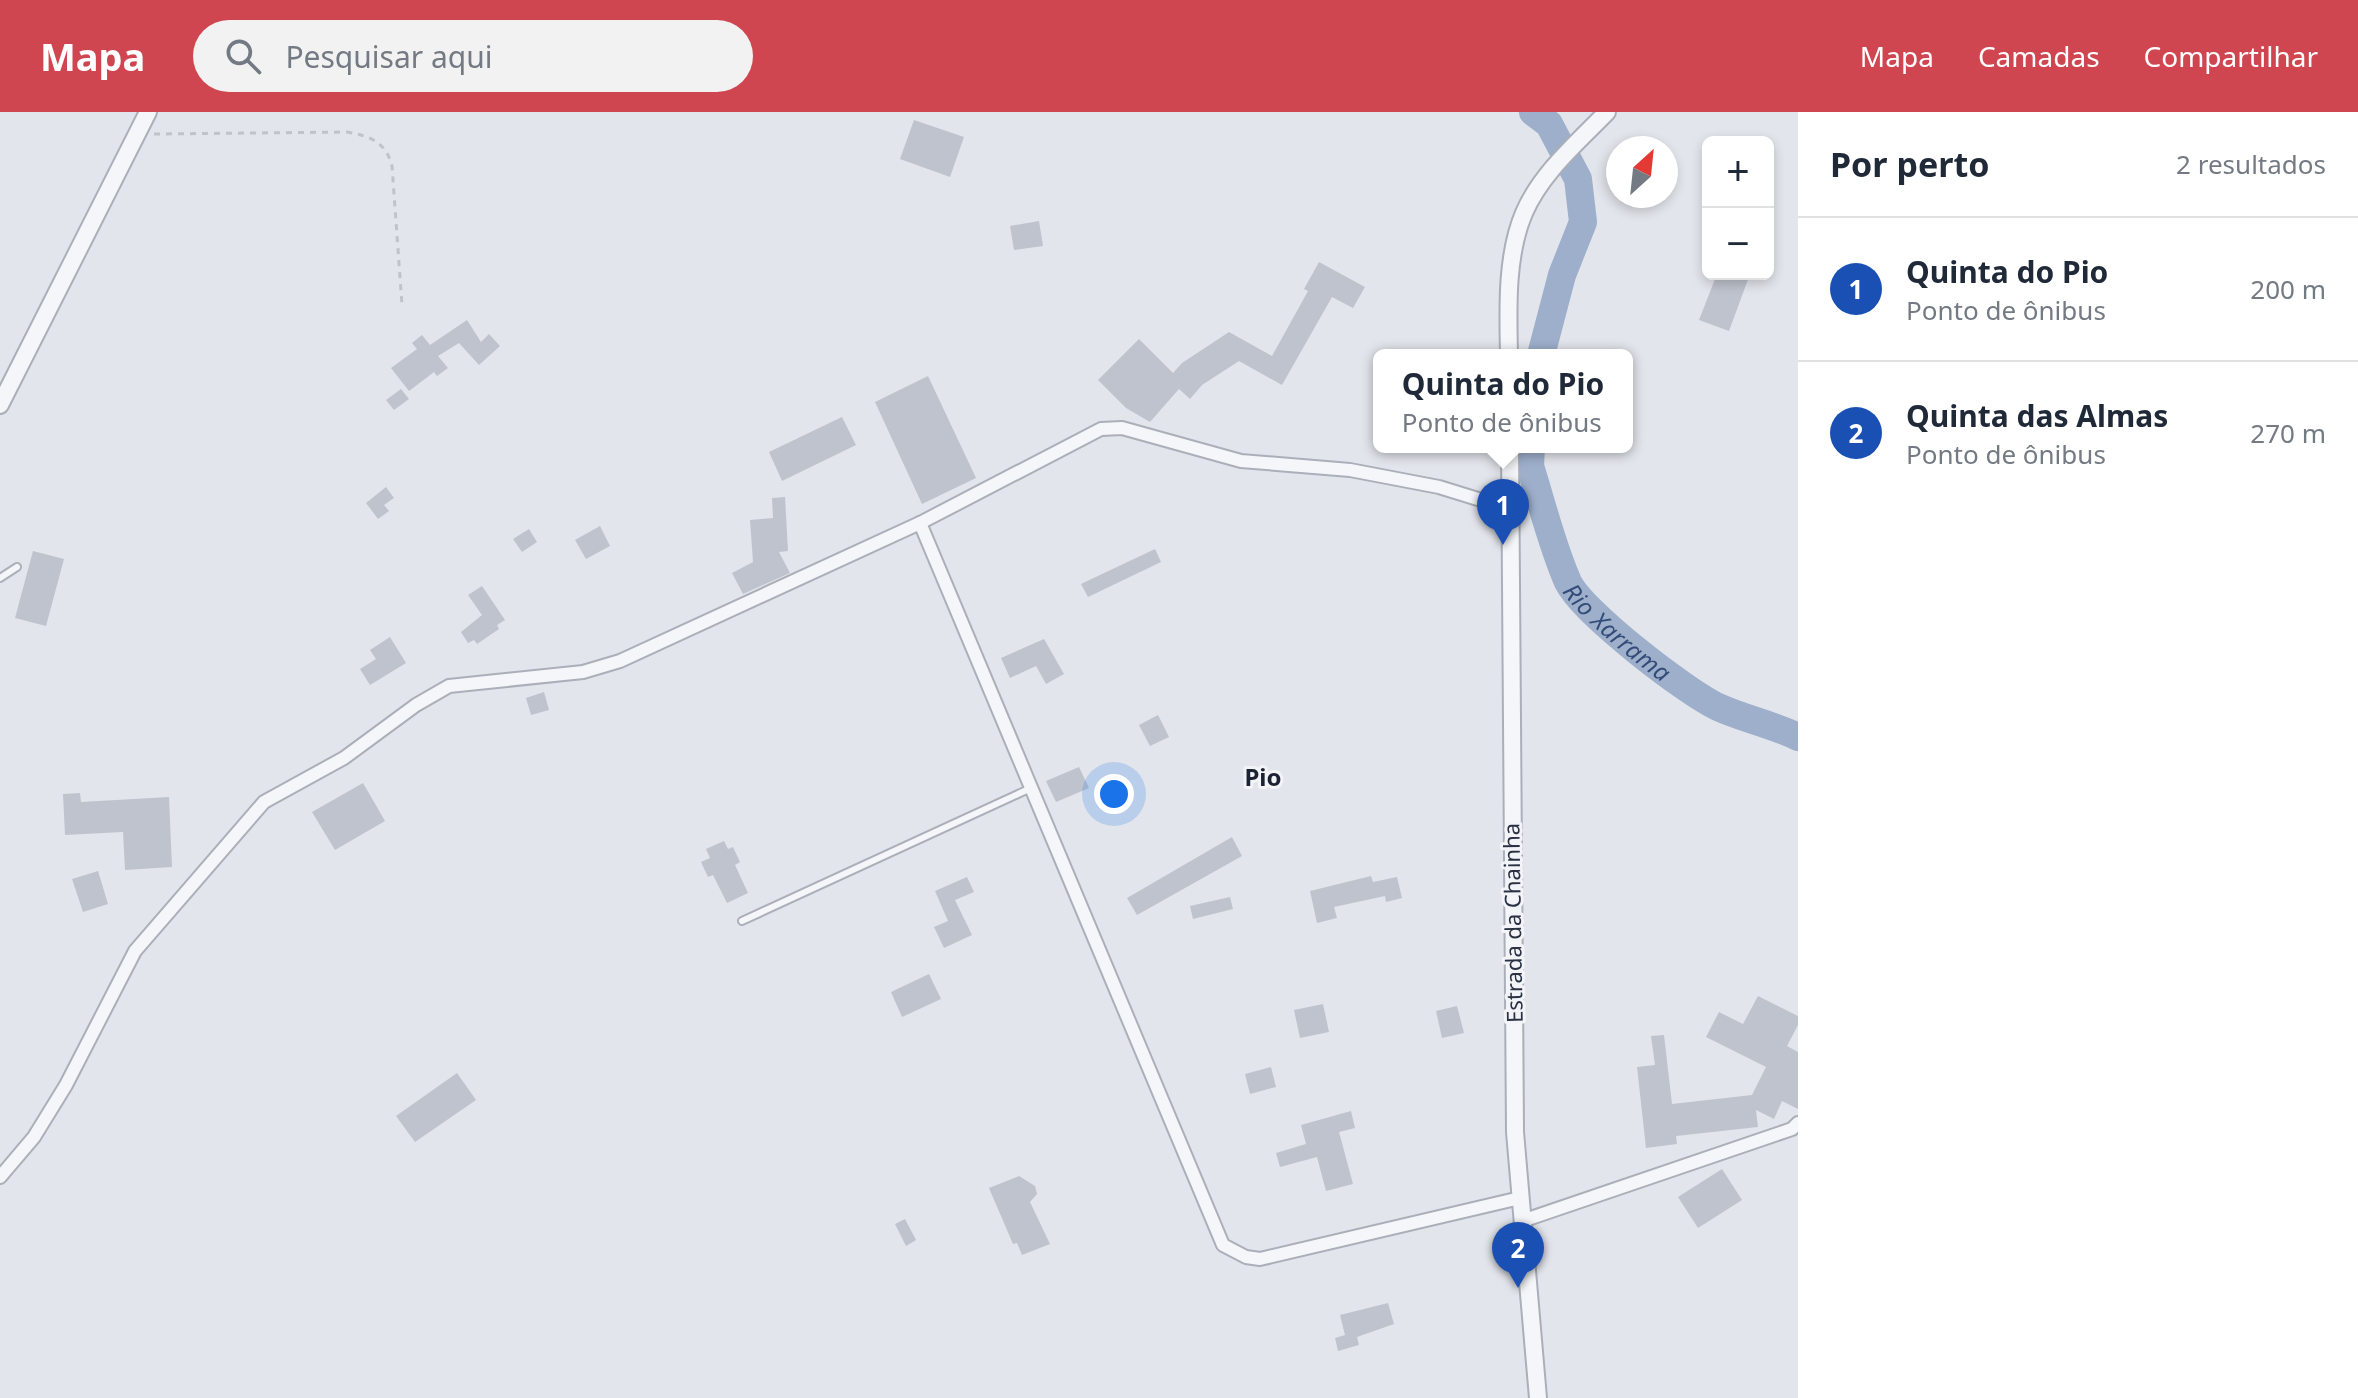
<!DOCTYPE html>
<html lang="pt">
<meta charset="utf-8">
<style>
body{margin:0;font-family:"Noto Sans",sans-serif;background:#f2f2f3;color:#1f2937}
.controls{position:absolute;right:24px;top:24px;display:grid;overflow:hidden;border-radius:12px;box-shadow:0 4px 12px #0003}
.controls button{width:72px;height:72px;display:grid;place-items:center;padding:0;border:0;border-bottom:2px solid #e0e1e3;background:#fff;color:#1f2937;font:40px sans-serif}
.compass{position:absolute;left:1606px;top:24px;width:72px;height:72px;border-radius:50%;background:#fff;box-shadow:0 4px 12px #0003;rotate:27deg}
.you{position:absolute;left:1114px;top:682px;width:28px;height:28px;margin:-20px;border:6px solid #fff;border-radius:50%;background:#1a73e8;box-shadow:0 0 0 12px #1a73e833}
.badge{display:grid;place-items:center;width:52px;height:52px;border-radius:50%;background:#d04650;color:#fff;font-size:26px;font-weight:700}
.pin{position:absolute;translate:-50% -66px;filter:drop-shadow(0 2px 4px #0008)}
.pin::after{content:'';position:absolute;top:42px;width:28px;height:24px;background:inherit;clip-path:polygon(0 0,100% 0,50% 100%)}
.popup{position:absolute;left:1373px;top:237px;width:260px;height:104px;box-sizing:border-box;display:grid;place-content:center;border-radius:12px;background:#fff;filter:drop-shadow(0 2px 6px #0005);font-size:26px;white-space:nowrap;color:#747a83}
.popup b{font-size:30px;color:#1f2937}
.popup::after{content:'';position:absolute;left:50%;top:100%;margin-left:-16px;border:16px solid transparent;border-top-color:#fff}
.list{margin:0;padding:0;list-style:none}
h2{display:flex;justify-content:space-between;align-items:center;height:104px;margin:0;padding:0 32px;font-size:34px}
h2 small{font-size:26px;font-weight:400;color:#747a83}
.list li{display:grid;grid-template-columns:52px 1fr auto;gap:24px;align-items:center;box-sizing:border-box;height:144px;padding:0 32px;border-top:2px solid #e0e1e3}
.list b{display:block;font-size:30px;white-space:nowrap}
.list p{margin:0;font-size:26px;white-space:nowrap;color:#747a83}
.list em{font-size:26px;font-style:normal;color:#747a83}
.icon{flex:none;width:44px;height:44px;fill:none;stroke:currentColor;stroke-width:2;stroke-linecap:round;stroke-linejoin:round}
.map{position:relative;flex:none;width:1798px;height:1286px;overflow:hidden}
header{display:flex;align-items:center;gap:48px;box-sizing:border-box;height:112px;padding:0 40px;background:#d04650;color:#fff}
header strong{font-size:38px}
nav{display:flex;gap:44px;margin-inline-start:auto;font-size:28px}
.search{width:560px;height:72px;background:#f2f2f3;display:flex;align-items:center;gap:20px;box-sizing:border-box;padding:0 28px;border-radius:44px;color:#747a83;font-size:30px}
main{display:flex}
aside{flex:1;background:#fff}
.map>svg:first-child{display:block}
.lines{fill:none;stroke-linecap:round;stroke-linejoin:round}
.river{stroke:#9dafcb;stroke-width:28}
.building{fill:#bfc3cd}
.service-casing{stroke:#abafb9;stroke-width:10}
.minor-casing{stroke:#abafb9;stroke-width:16}
.tertiary-casing{stroke:#abafb9;stroke-width:20}
.path{stroke:#c0c3ca;stroke-width:3;stroke-dasharray:6 6;stroke-linecap:butt}
.service{stroke:#f5f6f9;stroke-width:6}
.minor{stroke:#f5f6f9;stroke-width:12}
.tertiary{stroke:#f5f6f9;stroke-width:16}
.labels{text-anchor:middle;dominant-baseline:central;stroke-width:6;stroke-linejoin:round;paint-order:stroke}
.street-label{font-size:22px;fill:#2a3143;stroke:#f2f4f8}
.water-label{font-size:24px;font-style:italic;fill:#334c78;stroke:#f2f4f8}
.neighbourhood-label{font-size:24px;font-weight:bold;fill:#1c2234;stroke:#f2f4f8}
</style>
<header>
<strong>Mapa</strong>
<div class="search"><svg class="icon" aria-label="search" viewBox="0 0 24 24"><circle cx="10" cy="10" r="6"/><path d="M15 15l6 6"/></svg>Pesquisar aqui</div>
<nav><a>Mapa</a><a>Camadas</a><a>Compartilhar</a></nav>
</header>
<main>
<div class="map">
<svg width="1798" height="1286" viewBox="0 0 1798 1286">
<rect width="100%" height="100%" fill="#e2e5eb"/>
<g class="lines">
<!-- river -->
<g class="river">
<path d="M1533 0 1549 12 1578 67 1583 110 1562 163 1541 243"/>
<path id="s1" d="M1531 335 1530 354C1542 392 1552 434 1568 470 1583 501 1686 580 1718 595 1744 607 1772 612 1798 625"/>
</g>
</g>
<!-- building -->
<g class="building">
<path d="M914 8 964 25 950 65 900 47Z"/>
<path d="M1039 109 1043 134 1014 138 1010 114Z"/>
<path d="M1319 150 1365 175 1353 196 1332 185 1282 273 1239 249 1202 273 1190 287 1179 277 1150 310 1126 296 1098 268 1139 227 1173 261 1182 251 1229 220 1272 244 1308 179 1304 177Z"/>
<path d="M1717 162H1750L1729 219 1699 208Z"/>
<path d="M467 208 481 230 489 222 500 234 479 253 459 231 438 244 448 256 437 264 434 260 409 279 391 256 417 237 412 231 422 223 430 233Z"/>
<path d="M928 264 976 366 922 392 875 290Z"/>
<path d="M401 277 409 287 394 298 386 288Z"/>
<path d="M842 305 856 333 782 369 769 340Z"/>
<path d="M386 375 394 386 384 393 389 399 378 407 366 391Z"/>
<path d="M785 385 788 439 779 440 790 461 743 482 732 461 753 450 750 408 773 406 772 386Z"/>
<path d="M600 414 610 434 586 447 575 428Z"/>
<path d="M529 417 537 430 522 440 513 427Z"/>
<path d="M1155 437 1161 450 1088 485 1081 472Z"/>
<path d="M33 439 64 447 46 514 15 506Z"/>
<path d="M482 474 505 508 497 513 499 517 477 532 474 528 468 531 461 520 482 503 468 483Z"/>
<path d="M390 525 406 551 370 573 360 557 376 547 370 538Z"/>
<path d="M1044 527 1064 562 1046 572 1036 554 1010 566 1001 546Z"/>
<path d="M544 580 549 598 531 603 526 586Z"/>
<path d="M1158 603 1169 625 1150 634 1139 613Z"/>
<path d="M1079 655 1089 676 1056 690 1046 669Z"/>
<path d="M363 671 385 709 335 738 312 700Z"/>
<path d="M80 681 81 690 169 685 172 755 125 758 123 720 65 723 63 682Z"/>
<path d="M1232 725 1242 744 1137 803 1127 786Z"/>
<path d="M724 729 728 737 733 735 740 750 735 753 748 781 727 791 713 763 708 765 701 750 710 746 706 737Z"/>
<path d="M98 759 108 792 83 800 72 767Z"/>
<path d="M1371 764 1373 770 1397 765 1402 786 1386 790 1385 784 1334 795 1337 806 1317 811 1310 779Z"/>
<path d="M967 765 974 780 955 788 972 823 944 836 934 815 948 809 935 779Z"/>
<path d="M1230 785 1233 797 1193 807 1190 794Z"/>
<path d="M929 862 941 887 902 905 891 880Z"/>
<path d="M1758 884 1798 904V913L1787 934 1798 940V997L1782 989 1774 1007 1756 998 1758 1015 1676 1024 1677 1032 1646 1036 1637 955 1655 953 1651 924 1664 923 1672 992 1752 983 1766 955 1706 925 1719 900 1743 912Z"/>
<path d="M1323 892 1329 920 1300 926 1294 898Z"/>
<path d="M1457 894 1464 921 1442 926 1436 899Z"/>
<path d="M1271 955 1276 975 1250 982 1245 962Z"/>
<path d="M457 961 476 988 415 1030 396 1004Z"/>
<path d="M1351 999 1355 1016 1339 1020 1353 1072 1326 1079 1317 1045 1280 1055 1276 1041 1306 1032 1301 1013Z"/>
<path d="M1722 1057 1742 1088 1698 1116 1678 1085Z"/>
<path d="M1019 1064 1035 1074 1037 1082 1030 1090 1050 1132 1022 1143 1017 1131 1013 1132 989 1076Z"/>
<path d="M905 1107 916 1128 906 1134 895 1112Z"/>
<path d="M1388 1191 1394 1212 1357 1225 1359 1233 1338 1239 1335 1226 1345 1223 1340 1203Z"/>
</g>
<g class="lines">
<defs>
<g id="service">
<path d="M0 466 17 455"/>
<path d="M742 809 1031 676"/>
</g>
<g id="minor">
<path d="M920 411 1223 1133 1246 1145 1260 1147 1520 1086"/>
<path d="M0 1065 34 1025 66 973 135 839 264 690 344 646 416 593 449 574 583 560 620 549 920 411 1101 317 1122 316 1241 349 1350 358 1439 375 1510 397"/>
<path d="M1522 1109 1792 1017 1798 1011"/>
</g>
<g id="tertiary">
<path d="M1509 243C1508 197 1506 143 1524 101 1541 61 1578 30 1607 0"/>
<path d="M0 293 148 0"/>
<path d="M1510 335 1515 1020 1538 1286"/>
</g>
</defs>
<!-- service casing -->
<use href="#service" class="service-casing"/>
<!-- minor casing -->
<use href="#minor" class="minor-casing"/>
<!-- tertiary casing -->
<use href="#tertiary" class="tertiary-casing"/>
<!-- path -->
<path class="path" d="M154 22 347 20C370 24 386 30 392 54L402 193"/>
<!-- service -->
<use href="#service" class="service"/>
<!-- minor -->
<use href="#minor" class="minor"/>
<!-- tertiary -->
<use href="#tertiary" class="tertiary"/>
</g>
<g class="labels">
<!-- street labels -->
<g class="street-label">
<text transform="translate(1512 811) rotate(-91)">Estrada da Chainha</text>
</g>
<!-- water labels -->
<g class="water-label">
<text stroke="none"><textPath href="#s1" startOffset="212">Rio Xarrama</textPath></text>
</g>
<!-- neighbourhood labels -->
<g class="neighbourhood-label">
<text x="1263" y="664">Pio</text>
</g>
</g>
</svg>
<div class="controls">
<button>+</button>
<button>−</button>
</div>
<svg class="compass" viewBox="-18 -18 36 36"><path d="M0-13l5 13h-10z" fill="#e53935"/><path d="M0 13l5-13h-10z" fill="#747a83"/></svg>
<div class="you"></div>
<div class="pin badge" style="left:1503px;top:433px;background:#1a4fb4">1</div>
<div class="popup"><b>Quinta do Pio</b>Ponto de ônibus</div>
<div class="pin badge" style="left:1518px;top:1176px;background:#1a4fb4">2</div>
</div>
<aside>
<h2>Por perto<small>2 resultados</small></h2>
<ul class="list">
<li><span class="badge" style="background:#1a4fb4">1</span><div><b>Quinta do Pio</b><p>Ponto de ônibus</p></div><em>200 m</em></li>
<li><span class="badge" style="background:#1a4fb4">2</span><div><b>Quinta das Almas</b><p>Ponto de ônibus</p></div><em>270 m</em></li>
</ul>
</aside>
</main>
